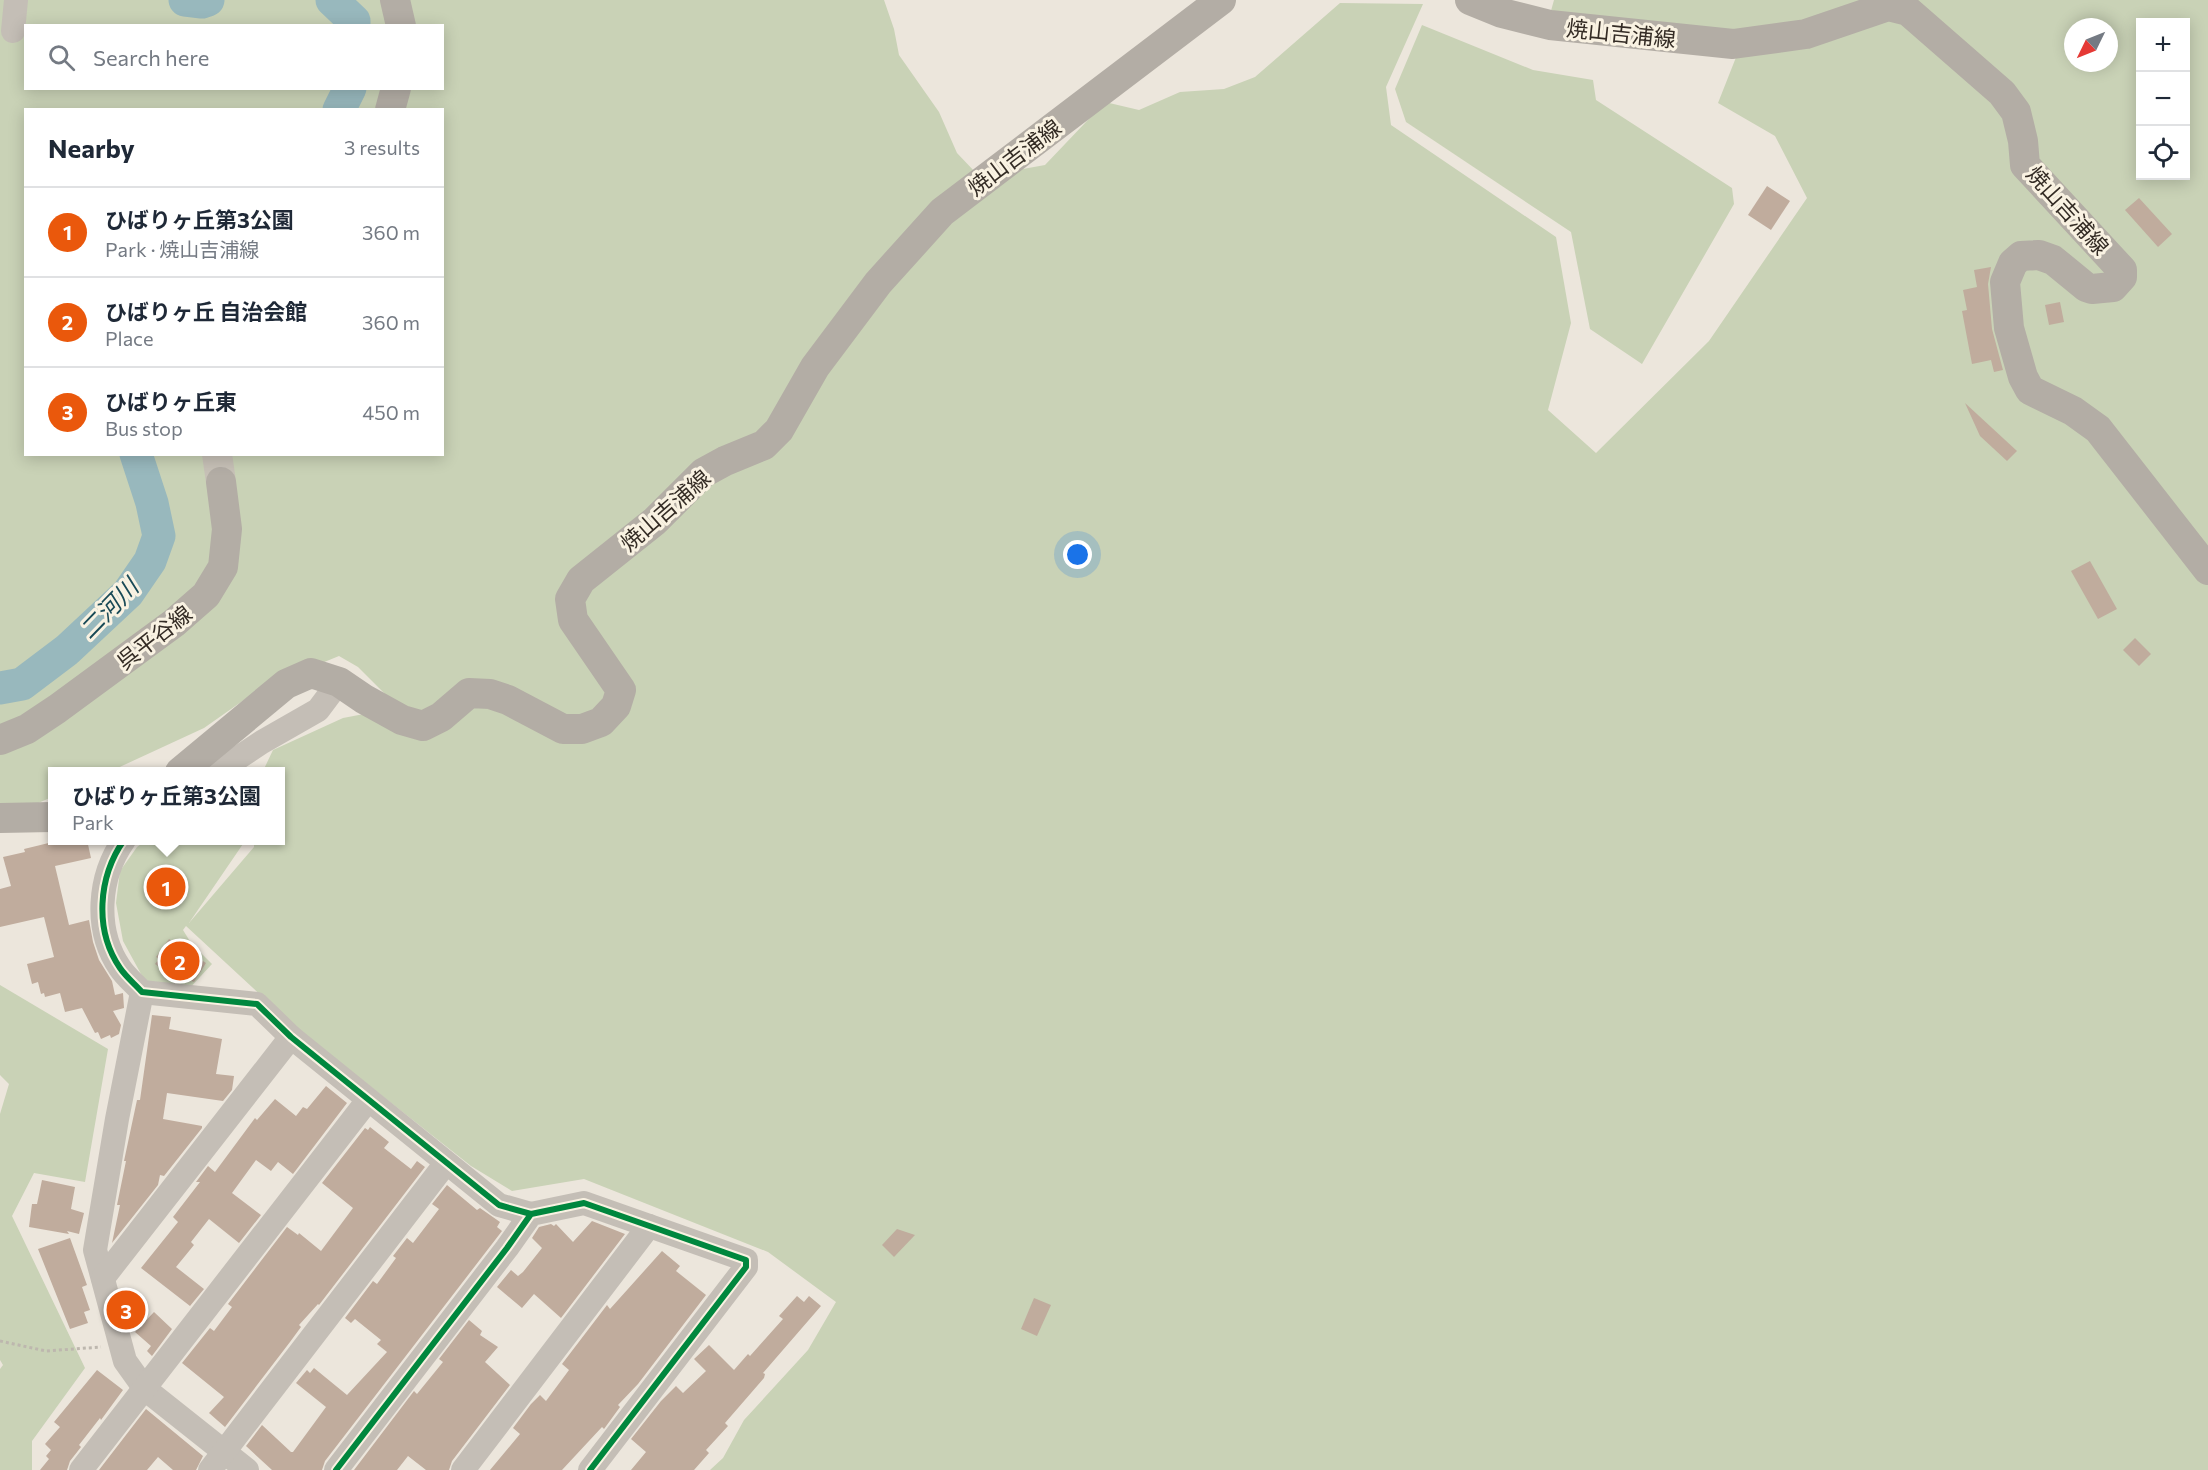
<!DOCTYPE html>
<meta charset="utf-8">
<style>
body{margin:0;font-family:Commissioner,"Noto Sans JP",sans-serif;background:#f6f6f7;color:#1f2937}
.controls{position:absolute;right:18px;top:18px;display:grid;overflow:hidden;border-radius:0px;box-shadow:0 3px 15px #0003}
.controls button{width:54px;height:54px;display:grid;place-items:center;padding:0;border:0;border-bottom:2px solid #e0e1e3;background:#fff;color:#1f2937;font:30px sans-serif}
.compass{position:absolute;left:2064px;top:18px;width:54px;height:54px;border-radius:50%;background:#fff;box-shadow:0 3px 15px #0003;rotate:227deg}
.you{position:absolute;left:1078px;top:555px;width:21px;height:21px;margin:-15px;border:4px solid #fff;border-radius:50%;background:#1a73e8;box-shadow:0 0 0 9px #1a73e833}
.badge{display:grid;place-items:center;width:39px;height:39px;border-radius:50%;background:#ea580c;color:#fff;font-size:20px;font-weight:700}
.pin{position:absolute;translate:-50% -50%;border:3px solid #fff;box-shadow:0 2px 6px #0006}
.popup{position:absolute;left:48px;top:767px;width:237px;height:78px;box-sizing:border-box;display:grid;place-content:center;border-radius:0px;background:#fff;filter:drop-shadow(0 2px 4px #0005);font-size:20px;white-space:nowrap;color:#747a83}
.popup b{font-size:22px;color:#1f2937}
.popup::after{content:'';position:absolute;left:50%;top:100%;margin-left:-12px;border:12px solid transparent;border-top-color:#fff}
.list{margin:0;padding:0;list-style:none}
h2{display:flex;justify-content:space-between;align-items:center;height:78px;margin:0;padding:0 24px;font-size:26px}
h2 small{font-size:20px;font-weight:400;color:#747a83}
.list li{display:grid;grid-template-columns:39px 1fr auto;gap:18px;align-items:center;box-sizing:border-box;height:90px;padding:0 24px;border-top:2px solid #e0e1e3}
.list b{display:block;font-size:22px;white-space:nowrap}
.list p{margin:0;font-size:20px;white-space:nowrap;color:#747a83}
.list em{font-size:20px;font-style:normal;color:#747a83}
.icon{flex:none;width:33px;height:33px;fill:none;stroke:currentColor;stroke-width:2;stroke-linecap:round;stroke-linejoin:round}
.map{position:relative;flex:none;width:2208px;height:1470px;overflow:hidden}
.search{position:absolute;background:#fff;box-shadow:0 3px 15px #0003;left:24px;top:24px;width:420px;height:66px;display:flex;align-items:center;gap:15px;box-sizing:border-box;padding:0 21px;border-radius:0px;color:#747a83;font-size:22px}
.panel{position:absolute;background:#fff;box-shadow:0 3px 15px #0003;left:24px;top:108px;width:420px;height:348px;border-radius:0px}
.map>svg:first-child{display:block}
.green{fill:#c9d2b6;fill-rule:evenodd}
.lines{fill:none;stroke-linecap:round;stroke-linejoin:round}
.river{stroke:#98b8bd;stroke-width:33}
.building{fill:#c0ac9d}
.major-tunnel{stroke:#c7c1b7;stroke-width:30;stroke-dasharray:30 15;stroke-linecap:butt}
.path{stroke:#bdb7ae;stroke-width:3;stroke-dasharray:3 3;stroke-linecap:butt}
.minor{stroke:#c4beb6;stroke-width:24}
.major{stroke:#b3ada5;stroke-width:30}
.cycleway-casing{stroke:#f9f2e2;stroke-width:10}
.cycleway{stroke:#00873e;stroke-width:6}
.labels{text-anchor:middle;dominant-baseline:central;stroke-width:6;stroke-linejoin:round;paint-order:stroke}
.street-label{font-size:22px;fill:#342c25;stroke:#f9f2e2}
.water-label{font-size:24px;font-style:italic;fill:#194a57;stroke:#f9f2e2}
</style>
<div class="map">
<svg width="2208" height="1470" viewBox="0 0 2208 1470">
<rect width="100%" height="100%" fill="#ece6dc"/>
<!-- green -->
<g class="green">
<path d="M0 0H884L894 29 899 55 939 112 957 153 976 173 990 175 1045 165 1105 102 1139 110 1180 92 1224 89 1255 77 1340 3 1423 4 1386 87 1391 125 1556 237 1571 323 1548 410 1596 453 1709 341 1807 198 1775 136 1718 103 1746 32 1549 18 1554 0H2208V1470H710L723 1458 744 1420 808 1350 836 1302 768 1252 584 1179 512 1191 471 1166 295 1027 186 926 183 930 191 943 212 964 187 991 147 985 123 941 116 903 120 871 137 847 145 841H245L189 923 254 847V841L280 840V772L263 771 273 750 343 718 364 714 388 697 358 667 339 656 317 665 281 674 204 728 111 771 52 772V797L36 804 0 803ZM2140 22H2186V176H2140ZM26 26H442V88H26ZM2073 27H2109V63H2073ZM26 110H442V454H26Z"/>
<path d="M1422 25 1533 70 1593 80 1596 100 1732 188 1734 204 1642 364 1590 329 1571 232 1406 122 1395 89Z"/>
<path d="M0 985 108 1049 85 1182 34 1173 12 1216 85 1368 32 1441V1470H0V1369L3 1365 0 1360V1114L9 1084 0 1075Z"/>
</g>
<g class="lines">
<!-- river -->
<g class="river">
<path d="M185 0 202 2 208 0"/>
<path d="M332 0 354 21V26"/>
<path d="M339 110 350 88"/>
<path d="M0 688 22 684 67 650 128 593 150 561 159 536 152 503 136 454"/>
</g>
</g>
<!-- building -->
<g class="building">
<path d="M1767 186 1790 201 1771 230 1748 215Z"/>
<path d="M2139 198 2172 234 2158 247 2125 210Z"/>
<path d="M1991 267 1988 284 1992 329 2003 370 1994 372 1991 360 1972 364 1962 311 1967 310 1963 290 1977 287 1974 270Z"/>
<path d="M2060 302 2064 322 2049 325 2045 305Z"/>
<path d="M1965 403 2017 451 2007 461 1980 436Z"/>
<path d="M2090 561 2117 609 2098 619 2071 571Z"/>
<path d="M2135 638 2151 654 2139 666 2123 650Z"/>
<path d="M61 840H87L91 858 55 866 69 925 89 920 93 942 99 960 112 981 115 995 123 993 124 1008 113 1011 121 1025 119 1034 111 1038 110 1035 101 1039 98 1032 95 1033 82 1008 65 1012 60 993 45 997 44 993 41 994 38 982 32 984 27 964 54 957 44 917 0 927V889L11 886 3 857 25 852 24 849Z"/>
<path d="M169 939 206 963 194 982 188 979 186 982H182L155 964 159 959 156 957Z"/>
<path d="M152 1015 171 1017 169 1029 222 1039 216 1074 234 1076 232 1090 223 1101 167 1093 163 1119 202 1126V1128L164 1176 160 1175 158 1185 112 1243 120 1205H117L126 1161H124L137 1100H140Z"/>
<path d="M326 1086 347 1103 293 1174 278 1162 271 1171 256 1160 232 1193 261 1215 239 1243 209 1219 191 1242 194 1245 176 1267 204 1289 190 1306 141 1268 178 1222 173 1217 200 1182H196L208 1166 215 1172 255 1118 257 1120 275 1099 296 1116 303 1107 307 1109Z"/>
<path d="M370 1127 389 1142 384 1148 411 1169 417 1161 425 1167 319 1305 318 1304 299 1325 301 1327 290 1342 225 1427 209 1413 224 1397 182 1363 210 1328 214 1331 232 1307 228 1304 287 1227 298 1235 299 1233 321 1251 353 1208 322 1183 365 1128 368 1130Z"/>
<path d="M42 1180 75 1187 71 1209 84 1213 79 1234 67 1231 69 1234 29 1227 32 1204H37Z"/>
<path d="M447 1185 477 1210 480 1208 500 1222 497 1227 502 1231 325 1461 322 1470H272L246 1446 262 1425 291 1452H293L326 1407 296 1383 307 1370 310 1373 314 1368 347 1395 387 1352 377 1344 381 1340 355 1319 351 1323 345 1318 373 1281 377 1284 396 1258 393 1256 407 1238 413 1243 439 1209 432 1204Z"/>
<path d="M592 1221 625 1234 561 1318 534 1294 522 1308 497 1287 511 1270 518 1276 523 1272 542 1248 532 1238 539 1227 551 1224 554 1226 556 1224 573 1242Z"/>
<path d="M897 1229 915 1235 894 1257 882 1245Z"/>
<path d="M70 1238 87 1285 82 1287 90 1310 84 1312 88 1323 70 1329 38 1249Z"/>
<path d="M662 1251 680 1266 676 1271 706 1295 638 1384 618 1405 620 1407 604 1429 602 1427 562 1470H490L520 1434 513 1428 531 1404 540 1395 546 1401 569 1370 562 1364 607 1305 610 1309Z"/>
<path d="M797 1296 804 1302 809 1296 821 1306 763 1373 765 1374 764 1378 725 1423 728 1426 706 1450 709 1453 694 1470H631L646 1452 631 1439 661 1401 676 1386 683 1393 706 1371 694 1359 709 1345 734 1370 748 1354 750 1356 783 1319 779 1316Z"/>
<path d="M1034 1298 1051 1305 1037 1336 1021 1329Z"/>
<path d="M154 1312 172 1329 152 1356 147 1351 151 1346 135 1332Z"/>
<path d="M469 1320 482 1331 480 1335 498 1347 485 1362 510 1385 452 1461 449 1470H426L408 1456 397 1470H354L414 1391 417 1394 443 1362 439 1359Z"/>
<path d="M97 1370 123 1390 101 1420 100 1418 79 1445 81 1447 70 1461 67 1470H40L49 1459 46 1456 51 1450 45 1444 60 1427 54 1422Z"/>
<path d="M146 1409 203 1456 196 1470H173L158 1457 147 1470H99Z"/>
</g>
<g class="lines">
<!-- major-tunnel -->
<path class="major-tunnel" d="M217 454 221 482"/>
<!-- path -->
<path class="path" d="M0 1341 46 1351 101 1347"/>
<!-- minor -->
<g class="minor">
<path d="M13 31 16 0"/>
<path d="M217 772 262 742 318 710 339 682"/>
<path d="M124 840C98 877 94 930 120 968 126 977 135 984 142 992L257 1004 291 1037 499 1205 531 1214"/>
<path d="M142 992 117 1119 95 1250 125 1361 145 1389 247 1470"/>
<path d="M103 1278 291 1037"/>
<path d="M81 1470 368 1100"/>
<path d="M210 1470 446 1163"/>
<path d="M336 1470 507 1248 531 1214 584 1203 746 1260V1267L590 1470"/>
<path d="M463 1470 649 1226"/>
</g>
<!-- major -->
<g class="major">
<path d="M395 0 401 26"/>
<path d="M1470 0 1502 13 1550 25 1733 44 1806 34 1888 6 1908 11 2002 93 2016 112 2023 141 2025 165 2122 270V277L2113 287 2092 289 2086 287 2053 260 2039 255 2021 256 2013 263 2005 282 2009 328 2023 377 2030 390 2073 411 2098 429 2208 570"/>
<path d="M390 110 396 88"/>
<path d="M0 740 27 729 57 709 174 623 206 595 223 567 227 529 221 482"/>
<path d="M180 772 286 684 311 673 339 682 364 699 402 720 423 726 441 717 469 693 490 694 508 700 563 729H582L601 722 616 706 621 690 573 620 570 599 581 580 655 521 703 473 725 461 764 445 779 430 815 367 878 283 942 212 1221 0"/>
<path d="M0 818 52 817"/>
</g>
<defs>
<g id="cycleway">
<path d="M124 840C98 877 94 930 120 968 126 977 135 984 142 992L257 1004 291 1037 499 1205 531 1214"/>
<path d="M336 1470 507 1248 531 1214 584 1203 746 1260V1267L590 1470"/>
</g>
</defs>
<!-- cycleway casing -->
<use href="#cycleway" class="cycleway-casing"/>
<!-- cycleway -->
<use href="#cycleway" class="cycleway"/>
</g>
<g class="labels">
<!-- street labels -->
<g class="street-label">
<text transform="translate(1621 33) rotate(6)">焼山吉浦線</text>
<text transform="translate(1014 157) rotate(-37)">焼山吉浦線</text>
<text transform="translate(2068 210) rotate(48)">焼山吉浦線</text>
<text transform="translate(665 510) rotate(-41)">焼山吉浦線</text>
<text transform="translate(154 637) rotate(-38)">呉平谷線</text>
</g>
<!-- water labels -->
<g class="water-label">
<text transform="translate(108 608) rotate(-46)">二河川</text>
</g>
</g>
</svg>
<div class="controls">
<button>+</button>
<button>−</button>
<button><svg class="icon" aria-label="locate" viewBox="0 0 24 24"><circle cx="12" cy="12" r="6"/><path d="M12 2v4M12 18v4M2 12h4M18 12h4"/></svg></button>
</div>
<svg class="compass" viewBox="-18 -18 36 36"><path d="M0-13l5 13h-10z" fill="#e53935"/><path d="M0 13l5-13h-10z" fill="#747a83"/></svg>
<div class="you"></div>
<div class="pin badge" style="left:166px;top:887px">1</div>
<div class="popup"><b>ひばりヶ丘第3公園</b>Park</div>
<div class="pin badge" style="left:180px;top:961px">2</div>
<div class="pin badge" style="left:126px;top:1310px">3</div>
<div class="search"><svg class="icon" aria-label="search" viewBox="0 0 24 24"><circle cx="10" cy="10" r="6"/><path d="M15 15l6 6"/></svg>Search here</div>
<section class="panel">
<h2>Nearby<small>3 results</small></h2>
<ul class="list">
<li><span class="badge">1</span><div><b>ひばりヶ丘第3公園</b><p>Park · 焼山吉浦線</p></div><em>360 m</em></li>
<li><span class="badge">2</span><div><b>ひばりヶ丘 自治会館</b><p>Place</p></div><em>360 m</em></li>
<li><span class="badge">3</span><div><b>ひばりヶ丘東</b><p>Bus stop</p></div><em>450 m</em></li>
</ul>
</section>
</div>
